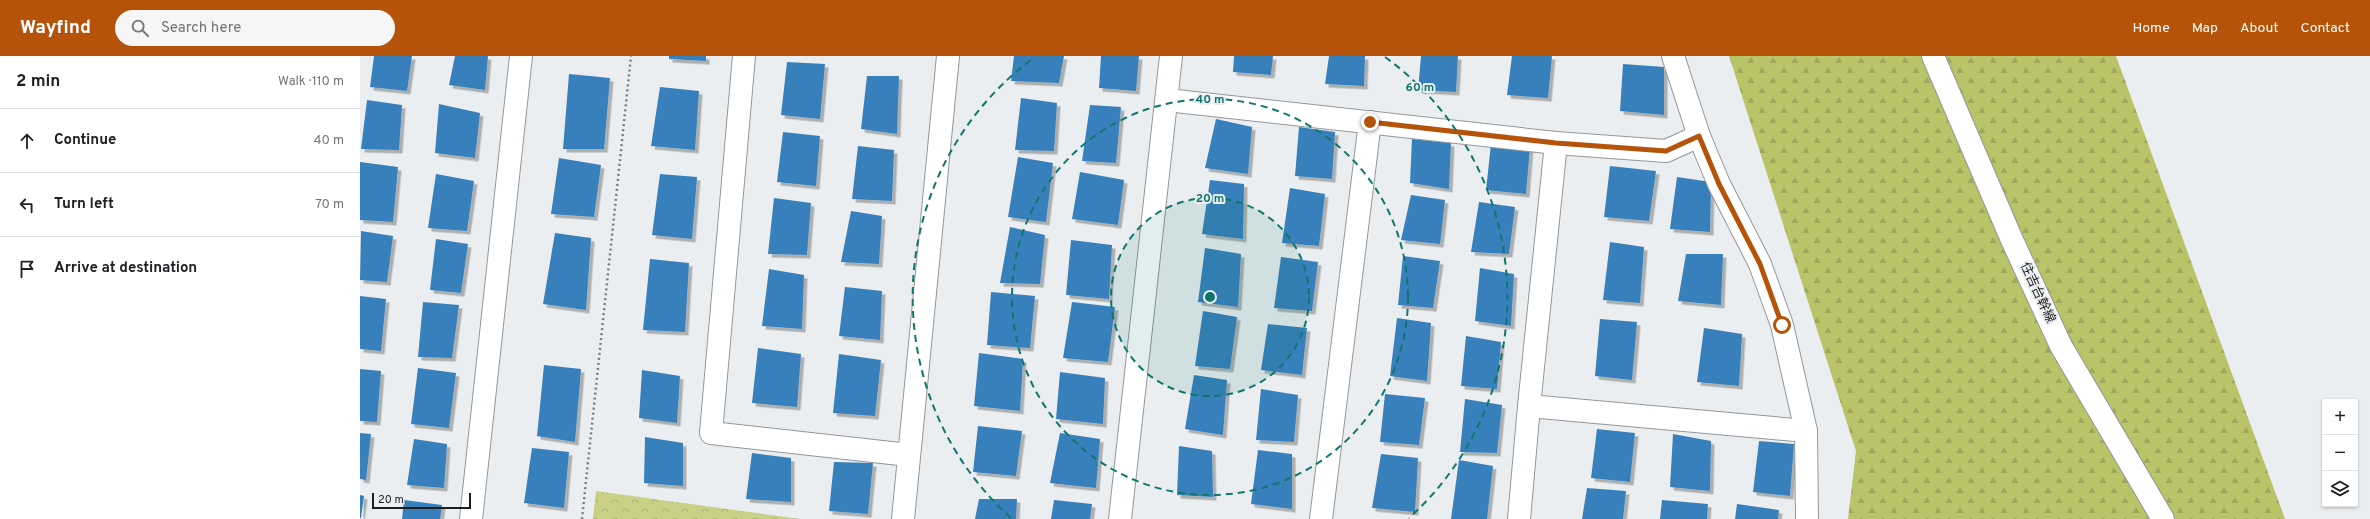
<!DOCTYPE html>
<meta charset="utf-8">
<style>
body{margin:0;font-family:Overpass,"Noto Sans JP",sans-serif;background:#f6f6f6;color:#202124}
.controls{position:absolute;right:12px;bottom:12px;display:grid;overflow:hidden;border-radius:0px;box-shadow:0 1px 3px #0004}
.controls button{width:36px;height:36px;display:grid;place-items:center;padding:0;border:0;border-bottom:1px solid #e0e0e0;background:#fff;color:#202124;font:20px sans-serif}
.scale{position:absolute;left:12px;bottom:10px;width:99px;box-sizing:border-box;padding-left:4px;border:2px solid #1e1e1f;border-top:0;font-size:11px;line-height:14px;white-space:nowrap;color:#1e1e1f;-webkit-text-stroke:3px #ebeef0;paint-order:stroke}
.stop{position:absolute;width:12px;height:12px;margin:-9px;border:3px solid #b45309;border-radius:50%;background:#fff}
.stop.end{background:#b45309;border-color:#fff;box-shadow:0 1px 4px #0008}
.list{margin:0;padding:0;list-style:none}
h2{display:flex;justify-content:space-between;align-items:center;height:52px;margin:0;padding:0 16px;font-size:17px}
h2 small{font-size:13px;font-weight:400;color:#757577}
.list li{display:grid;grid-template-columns:26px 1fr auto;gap:12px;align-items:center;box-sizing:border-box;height:64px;padding:0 16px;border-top:1px solid #e0e0e0}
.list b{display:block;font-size:15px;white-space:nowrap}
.list em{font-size:13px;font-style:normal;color:#757577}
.icon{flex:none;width:22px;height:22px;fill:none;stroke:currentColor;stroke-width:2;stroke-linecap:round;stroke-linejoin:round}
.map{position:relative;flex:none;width:2010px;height:463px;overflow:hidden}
header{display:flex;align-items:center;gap:24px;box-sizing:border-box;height:56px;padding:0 20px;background:#b45309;color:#fff}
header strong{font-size:19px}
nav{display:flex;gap:22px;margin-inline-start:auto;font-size:14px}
.search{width:280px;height:36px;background:#f6f6f6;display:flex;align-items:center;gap:10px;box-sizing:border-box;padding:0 14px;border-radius:22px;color:#757577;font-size:15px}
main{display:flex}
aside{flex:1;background:#fff}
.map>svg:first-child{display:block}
.forest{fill:url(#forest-firs)}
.park{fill:url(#park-crowns)}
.building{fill:#3980bb;filter:url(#shadow)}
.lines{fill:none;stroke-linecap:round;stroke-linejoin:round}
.minor-casing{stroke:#949699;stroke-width:24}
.tertiary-casing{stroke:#949699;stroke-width:24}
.path{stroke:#7b7c7e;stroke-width:2.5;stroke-dasharray:2 3;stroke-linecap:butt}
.minor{stroke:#fff;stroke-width:22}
.tertiary{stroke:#fff;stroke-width:22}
.route{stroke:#b45309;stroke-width:5}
.ring{fill:none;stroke:#0f766e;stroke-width:2;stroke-dasharray:7 5}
.labels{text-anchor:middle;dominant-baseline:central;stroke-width:4;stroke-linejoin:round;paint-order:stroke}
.street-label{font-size:13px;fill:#1e1e1f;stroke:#ebeef0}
.centre{fill:#0f766e;stroke:#ebeef0;stroke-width:2}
.ring-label{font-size:12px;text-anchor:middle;font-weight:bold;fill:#0f766e;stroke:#ebeef0;stroke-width:4;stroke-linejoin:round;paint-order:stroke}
</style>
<header>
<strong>Wayfind</strong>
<div class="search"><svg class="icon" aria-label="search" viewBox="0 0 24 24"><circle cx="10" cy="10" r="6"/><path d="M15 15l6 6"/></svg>Search here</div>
<nav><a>Home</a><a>Map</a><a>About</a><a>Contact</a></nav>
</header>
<main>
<aside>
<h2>2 min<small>Walk · 110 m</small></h2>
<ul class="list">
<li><svg class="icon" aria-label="ahead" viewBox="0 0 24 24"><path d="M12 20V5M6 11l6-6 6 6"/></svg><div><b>Continue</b></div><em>40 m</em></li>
<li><svg class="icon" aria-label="left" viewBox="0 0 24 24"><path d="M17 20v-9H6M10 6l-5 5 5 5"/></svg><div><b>Turn left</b></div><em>70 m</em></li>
<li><svg class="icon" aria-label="arrive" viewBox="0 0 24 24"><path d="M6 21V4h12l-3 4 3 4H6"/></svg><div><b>Arrive at destination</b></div></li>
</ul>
</aside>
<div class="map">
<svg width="2010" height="463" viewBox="0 0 2010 463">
<defs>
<pattern id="forest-firs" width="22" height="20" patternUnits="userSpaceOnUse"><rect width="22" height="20" fill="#b9c368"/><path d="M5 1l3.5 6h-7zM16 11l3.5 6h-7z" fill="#9fa75a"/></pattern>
<pattern id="park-crowns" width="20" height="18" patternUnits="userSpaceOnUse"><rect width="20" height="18" fill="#c8d186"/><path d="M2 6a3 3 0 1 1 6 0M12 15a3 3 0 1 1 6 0" fill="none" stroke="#abb373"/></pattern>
<filter id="shadow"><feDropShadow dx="3.5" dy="3.5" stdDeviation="0" flood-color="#0004"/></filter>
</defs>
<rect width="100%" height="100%" fill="#ebeef0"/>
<!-- forest -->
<path class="forest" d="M1369 0H1756L1925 463H1488L1496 395Z"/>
<!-- park -->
<path class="park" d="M236 435 440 463H233Z"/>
<!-- building -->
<g class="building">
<path d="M14 0H52L47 35 10 31Z"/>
<path d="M95 0H128L125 34 89 29Z"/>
<path d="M309 0H346V5L309 3Z"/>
<path d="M654 0H704L699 27 651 25Z"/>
<path d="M741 0H779L776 35 739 32Z"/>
<path d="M874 0H913L911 19 873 16Z"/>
<path d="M969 0H1005L1004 30 965 28Z"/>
<path d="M1061 0H1098L1096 36 1058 34Z"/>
<path d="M1152 0H1192L1188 42 1147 39Z"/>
<path d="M427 6 465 8 460 63 421 59Z"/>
<path d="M1263 8 1304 11V59L1260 55Z"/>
<path d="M209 18 250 22 244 93H203Z"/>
<path d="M507 20H539L537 78 501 73Z"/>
<path d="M300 31 339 35 335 94 291 90Z"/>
<path d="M661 42 697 47 694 95 655 94Z"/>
<path d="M7 44 42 49 39 94 1 93Z"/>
<path d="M79 48 120 57 115 102 75 97Z"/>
<path d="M730 49 761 51 756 107 722 105Z"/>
<path d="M856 63 892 71 888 118 845 112Z"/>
<path d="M939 71 975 76 972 123 935 120Z"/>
<path d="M423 76 460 80 456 130 417 126Z"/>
<path d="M1052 83 1091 87 1089 133 1050 127Z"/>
<path d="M1131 88 1170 91 1166 138 1126 134Z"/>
<path d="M498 90 534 94 532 145 492 143Z"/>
<path d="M658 101 693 107 686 166 648 161Z"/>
<path d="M199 102 241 109 234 161 191 158Z"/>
<path d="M0 106 38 111 33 166 0 164Z"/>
<path d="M1250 110 1296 115 1289 165 1244 161Z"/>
<path d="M720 116 764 124 758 169 712 163Z"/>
<path d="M76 118 114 125 107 175 68 172Z"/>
<path d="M300 118 337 121 332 183 292 179Z"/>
<path d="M1317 121 1351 126 1350 176 1310 173Z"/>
<path d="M850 124 884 128 883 183 842 178Z"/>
<path d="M930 132 965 138 959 190 922 187Z"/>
<path d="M1051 139 1085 144 1080 188 1041 184Z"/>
<path d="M414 142 451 147 447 199 408 198Z"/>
<path d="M1119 146 1155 151 1149 198 1111 196Z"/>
<path d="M491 155 522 160 519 208 481 206Z"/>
<path d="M650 171 685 179 680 228 640 227Z"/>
<path d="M1 175 33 180 27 226 0 224Z"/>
<path d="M195 177 231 182 226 254 183 248Z"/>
<path d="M76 183 108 188 101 237 70 234Z"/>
<path d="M711 184 752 189 749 243 706 239Z"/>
<path d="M1250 186 1284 191 1280 247 1243 244Z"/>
<path d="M845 192 881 198 878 251 838 246Z"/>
<path d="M1326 198H1363L1361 249 1318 245Z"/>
<path d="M1043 200 1080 205 1073 252 1038 249Z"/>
<path d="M921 201 958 206 952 255 914 252Z"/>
<path d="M290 203 329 207 325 276 283 274Z"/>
<path d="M1120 212 1154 218 1151 270 1115 265Z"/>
<path d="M409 213 444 219 442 273 402 270Z"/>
<path d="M485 231 522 235 520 284 479 280Z"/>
<path d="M631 236 675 240 670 292 627 289Z"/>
<path d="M0 240 26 243 21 295 0 293Z"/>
<path d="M63 246 99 249 92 302 58 301Z"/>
<path d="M712 246 755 251 748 306 703 302Z"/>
<path d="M843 255 877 261 870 313 835 310Z"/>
<path d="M1037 262 1071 267 1067 325 1030 320Z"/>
<path d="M1240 263 1277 266 1272 324 1235 320Z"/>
<path d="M908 268 947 272 942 319 901 314Z"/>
<path d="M1344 272 1382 278 1379 330 1337 326Z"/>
<path d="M1106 280 1141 286 1137 333 1101 330Z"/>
<path d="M398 292 441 298 437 351 392 347Z"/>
<path d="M619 297 663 303 660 355 614 350Z"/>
<path d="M479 298 521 304 515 360 473 357Z"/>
<path d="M184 309 221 313 215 386 177 380Z"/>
<path d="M58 312 96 317 89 372 51 368Z"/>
<path d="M0 313 21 315 17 366 0 365Z"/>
<path d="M282 314 320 320 317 367 279 362Z"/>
<path d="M700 316 745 322 743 368 696 363Z"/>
<path d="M834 319 867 324 863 379 825 373Z"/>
<path d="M901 333 938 339 934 386 896 384Z"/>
<path d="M1025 338 1065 342 1059 389 1020 386Z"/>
<path d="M1105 343 1142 349 1137 397 1100 396Z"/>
<path d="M618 370 662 375 656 420 613 416Z"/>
<path d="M1237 373 1275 377 1270 426 1231 422Z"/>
<path d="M0 377 11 378 6 424 0 423Z"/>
<path d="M700 377 740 383 736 432 690 427Z"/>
<path d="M1313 378 1351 385 1350 435 1310 431Z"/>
<path d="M285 381 323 387V430L284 427Z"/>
<path d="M54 383 87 388 84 432 47 429Z"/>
<path d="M1399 385 1434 388 1430 440 1393 436Z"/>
<path d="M819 390 852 395 853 441 817 439Z"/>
<path d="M172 392 209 396 204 452 164 447Z"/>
<path d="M898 394 932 398V453L891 448Z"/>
<path d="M392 397 431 402V446L386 443Z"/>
<path d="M1021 398 1058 402 1055 456 1012 452Z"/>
<path d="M1099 404 1133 410 1127 463H1091Z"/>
<path d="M474 406 513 407 508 458 469 455Z"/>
<path d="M1227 432 1266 435 1263 463H1222Z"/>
<path d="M0 439 4 440 1 462H0Z"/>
<path d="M619 443H657L656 463H615Z"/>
<path d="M44 444 82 449 80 463H42Z"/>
<path d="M694 444 732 448 730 463H691Z"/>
<path d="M1302 444 1348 448 1347 463H1300Z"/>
<path d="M1377 448 1419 454 1418 463H1375Z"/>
</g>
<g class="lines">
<defs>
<g id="minor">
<path d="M384 0 351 377 549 399"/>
<path d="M1313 0 1339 80 1359 128 1400 208 1422 269 1446 375 1447 463"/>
<path d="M807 44 1196 87 1306 95 1339 80"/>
<path d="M1169 350 1446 375"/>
<path d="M111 463 161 0"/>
<path d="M760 463 811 0"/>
<path d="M961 463 1010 66"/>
<path d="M1159 463 1169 350 1196 87"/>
</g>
<g id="tertiary">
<path d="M1573 0 1652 184 1701 290 1803 463"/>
<path d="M543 463 588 0"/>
</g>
</defs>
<!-- minor casing -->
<use href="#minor" class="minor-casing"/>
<!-- tertiary casing -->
<use href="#tertiary" class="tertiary-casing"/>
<!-- path -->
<path class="path" d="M222 463 271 0"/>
<!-- minor -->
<use href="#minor" class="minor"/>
<!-- tertiary -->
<use href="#tertiary" class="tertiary"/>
</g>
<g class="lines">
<!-- route -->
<path class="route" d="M1010 66 1196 87 1306 95 1339 80 1359 128 1400 208 1422 269"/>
</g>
<!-- distance rings -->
<circle cx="850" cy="241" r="99" fill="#0f766e" fill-opacity=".12"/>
<g class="ring">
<circle cx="850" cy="241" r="99"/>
<circle cx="850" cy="241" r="198"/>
<path d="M651 462A297 297 0 0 1 675 1M1025 1A297 297 0 0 1 1049 462"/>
</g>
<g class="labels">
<!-- street labels -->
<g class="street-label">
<text transform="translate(1677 237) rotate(65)">住吉台幹線</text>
</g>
</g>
<circle cx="850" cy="241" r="6" class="centre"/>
<g class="ring-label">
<text x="1060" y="35">60 m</text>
<text x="850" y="47">40 m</text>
<text x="850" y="146">20 m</text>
</g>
</svg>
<div class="controls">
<button>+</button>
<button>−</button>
<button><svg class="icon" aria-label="layers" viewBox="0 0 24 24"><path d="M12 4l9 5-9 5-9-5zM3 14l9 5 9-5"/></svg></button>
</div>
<div class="scale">20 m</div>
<div class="stop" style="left:1422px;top:269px"></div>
<div class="stop end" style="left:1010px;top:66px"></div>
</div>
</main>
